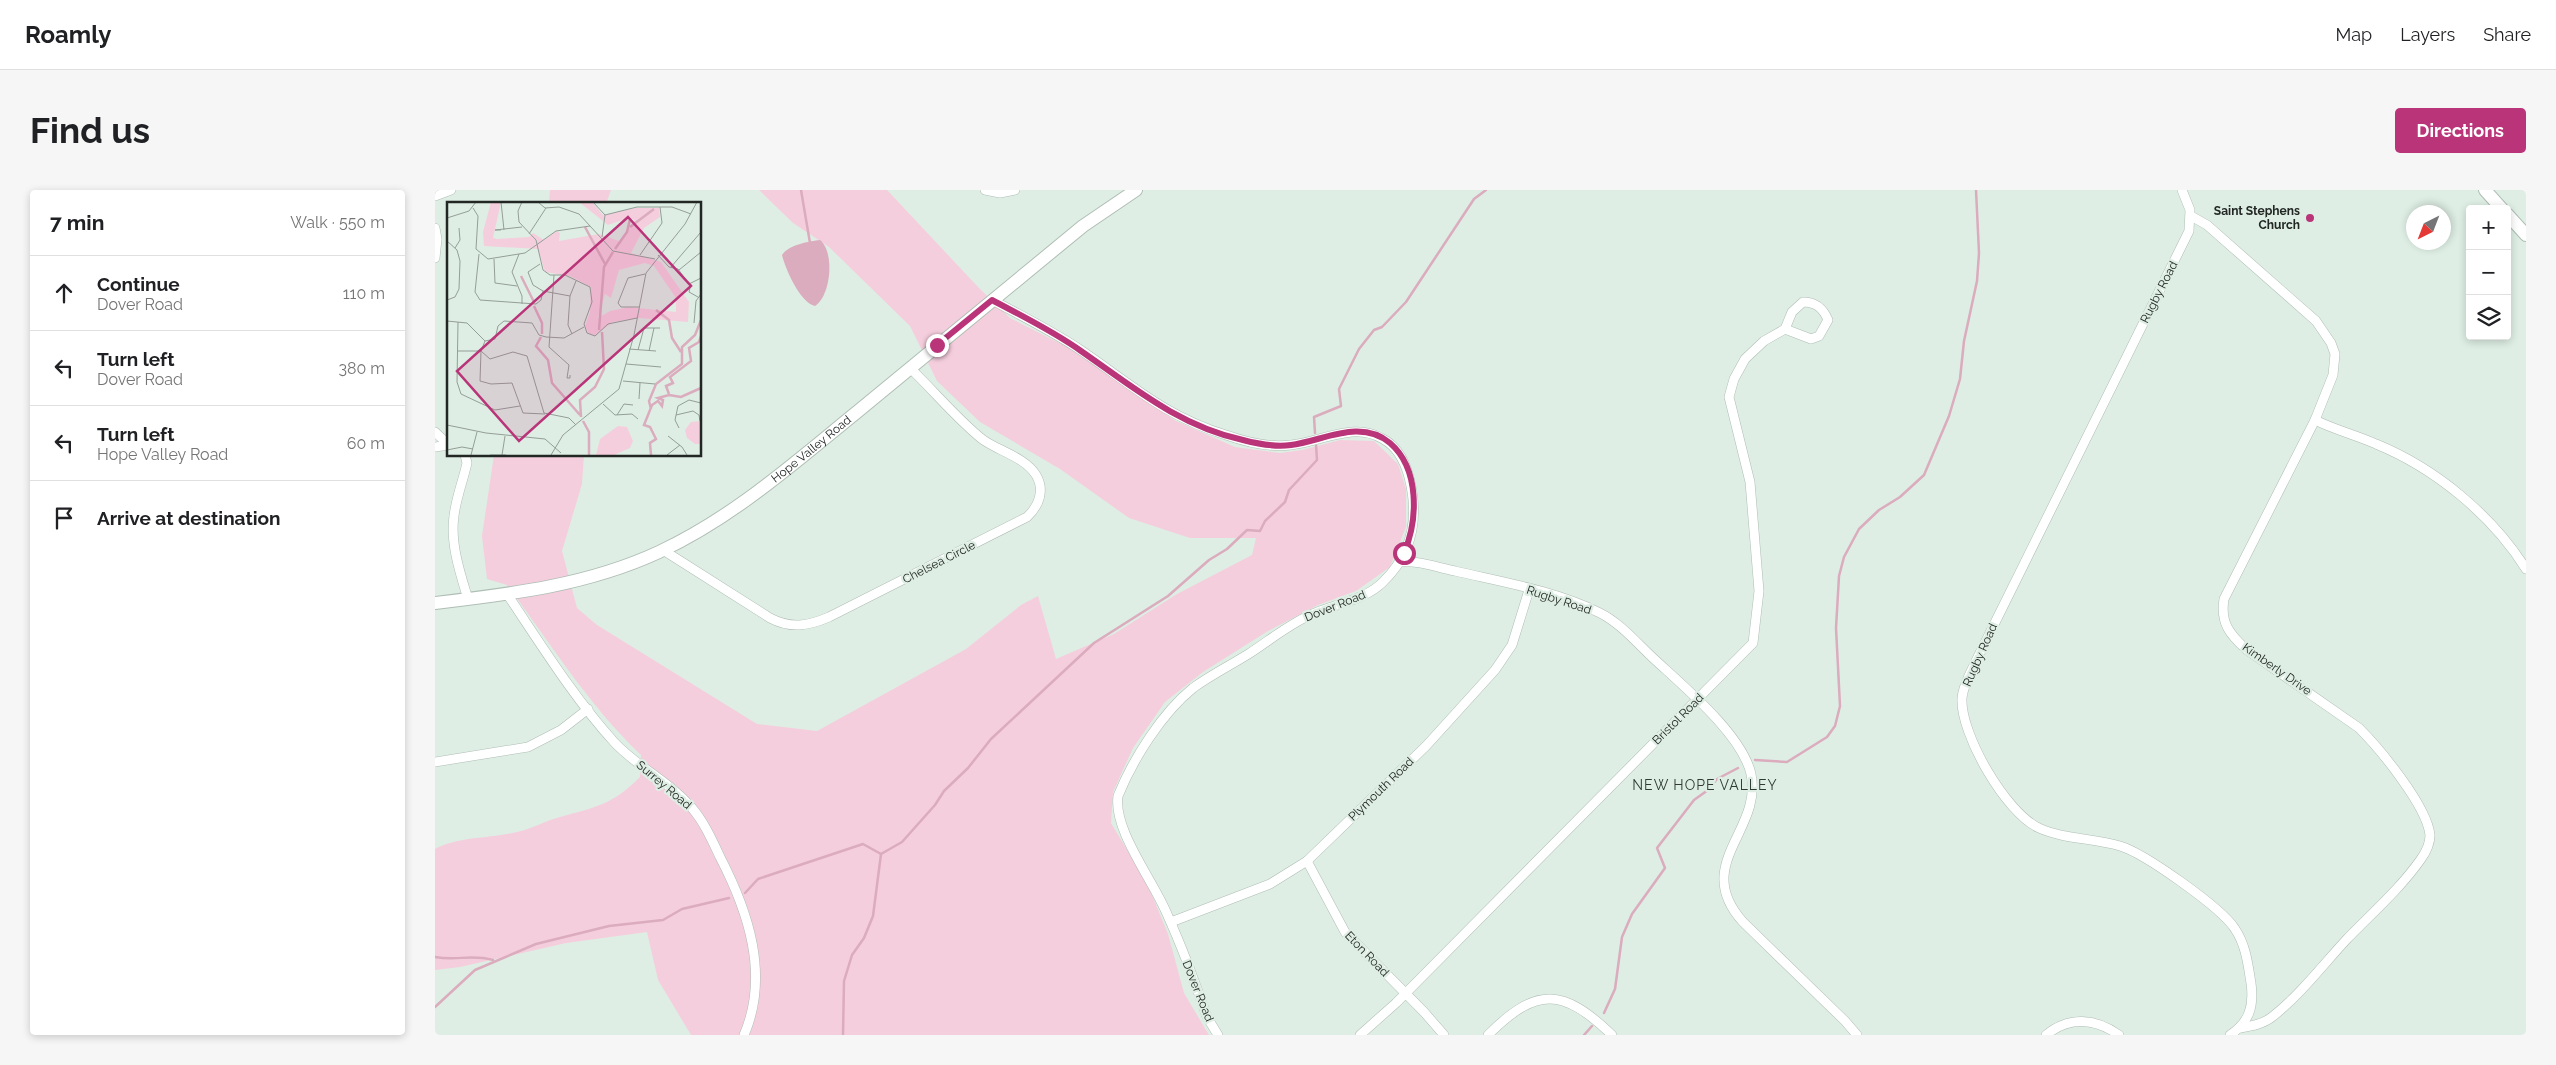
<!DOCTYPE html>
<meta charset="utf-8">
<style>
body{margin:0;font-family:Raleway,sans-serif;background:#f6f6f6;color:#202124}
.controls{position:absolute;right:15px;top:15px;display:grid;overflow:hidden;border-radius:5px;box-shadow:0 2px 8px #0003}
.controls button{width:45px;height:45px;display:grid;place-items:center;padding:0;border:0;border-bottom:1px solid #e0e0e0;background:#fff;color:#202124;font:25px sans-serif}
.compass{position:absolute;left:1971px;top:15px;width:45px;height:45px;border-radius:50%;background:#fff;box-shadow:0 2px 8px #0003;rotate:222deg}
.stop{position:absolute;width:15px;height:15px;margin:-11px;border:4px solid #b93479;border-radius:50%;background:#fff}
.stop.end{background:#b93479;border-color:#fff;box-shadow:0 1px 5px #0008}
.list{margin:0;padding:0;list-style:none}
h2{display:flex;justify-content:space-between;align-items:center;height:65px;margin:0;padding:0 20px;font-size:21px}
h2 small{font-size:16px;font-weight:400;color:#757577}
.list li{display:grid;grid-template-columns:32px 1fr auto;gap:15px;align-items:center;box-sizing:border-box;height:75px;padding:0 20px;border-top:1px solid #e0e0e0}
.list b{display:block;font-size:19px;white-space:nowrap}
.list p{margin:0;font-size:16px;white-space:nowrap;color:#757577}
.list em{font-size:16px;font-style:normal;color:#757577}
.icon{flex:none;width:28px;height:28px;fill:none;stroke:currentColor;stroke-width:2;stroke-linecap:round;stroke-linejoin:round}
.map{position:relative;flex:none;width:2091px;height:845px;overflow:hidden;border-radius:5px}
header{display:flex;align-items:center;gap:30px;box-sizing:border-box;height:70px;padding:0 25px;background:#fff;border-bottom:1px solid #e0e0e0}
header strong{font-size:24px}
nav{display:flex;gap:28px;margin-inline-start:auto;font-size:18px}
.intro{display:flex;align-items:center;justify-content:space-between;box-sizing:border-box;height:120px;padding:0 30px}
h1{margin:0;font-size:35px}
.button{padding:12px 22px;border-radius:5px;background:#b93479;color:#fff;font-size:18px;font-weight:700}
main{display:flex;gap:30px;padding:0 30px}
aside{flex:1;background:#fff;border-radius:5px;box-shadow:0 2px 8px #0003}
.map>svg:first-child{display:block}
.green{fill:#f5cedd}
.water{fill:#dbabbe}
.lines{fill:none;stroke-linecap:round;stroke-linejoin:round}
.stream{stroke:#dbabbe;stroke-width:2.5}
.street-casing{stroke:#afbeb5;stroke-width:10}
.secondary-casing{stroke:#afbeb5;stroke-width:14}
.street{stroke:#fff;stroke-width:9}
.secondary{stroke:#fff;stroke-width:12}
.route{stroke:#b93479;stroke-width:6}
.poi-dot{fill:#b93479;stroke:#deeee4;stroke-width:2}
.labels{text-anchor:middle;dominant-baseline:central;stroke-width:4.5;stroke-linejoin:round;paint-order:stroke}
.poi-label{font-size:12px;font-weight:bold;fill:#222724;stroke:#deeee4;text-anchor:end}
.street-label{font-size:12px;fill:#222724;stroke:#deeee4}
.neighbourhood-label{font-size:14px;letter-spacing:1px;fill:#2e3a33;stroke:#deeee4}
.inset-river{fill:none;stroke:#dbabbe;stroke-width:2.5}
.inset-road{fill:none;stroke:#939e97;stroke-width:1}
.view{fill:#b93479;fill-opacity:0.15;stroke:#b93479;stroke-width:2.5}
.inset-edge{fill:none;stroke:#222724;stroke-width:2.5}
</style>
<header>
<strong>Roamly</strong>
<nav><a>Map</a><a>Layers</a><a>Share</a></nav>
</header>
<div class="intro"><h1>Find us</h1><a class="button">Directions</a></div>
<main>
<aside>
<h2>7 min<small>Walk · 550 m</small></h2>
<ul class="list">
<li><svg class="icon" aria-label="ahead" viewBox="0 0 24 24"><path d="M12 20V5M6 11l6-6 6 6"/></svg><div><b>Continue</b><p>Dover Road</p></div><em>110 m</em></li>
<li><svg class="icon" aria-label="left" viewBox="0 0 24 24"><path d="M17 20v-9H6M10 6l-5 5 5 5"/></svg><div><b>Turn left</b><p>Dover Road</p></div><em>380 m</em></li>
<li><svg class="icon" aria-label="left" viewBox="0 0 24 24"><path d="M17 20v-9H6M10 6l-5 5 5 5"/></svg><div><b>Turn left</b><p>Hope Valley Road</p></div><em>60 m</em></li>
<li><svg class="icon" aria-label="arrive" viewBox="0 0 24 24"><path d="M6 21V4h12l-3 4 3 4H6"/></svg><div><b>Arrive at destination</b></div></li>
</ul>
</aside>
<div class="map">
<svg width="2091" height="845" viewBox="0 0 2091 845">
<rect width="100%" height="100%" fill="#deeee4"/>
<!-- green -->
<g class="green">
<path d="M115 0H176L171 14H114Z"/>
<path d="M324 0H452L544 98 575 128 632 157 741 231 800 257 845 263 867 260 905 250 939 251 963 274 971 299V337L955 377 921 401 883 415 833 441 768 482 730 512 698 558 678 602 676 633 713 695 733 744 749 803 774 845H256L223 790 212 742 131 753 25 777 0 780V659C25 646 55 649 82 642 96 639 110 631 125 627 161 617 177 615 205 587L206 565C154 516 115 453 72 395L52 389 47 346 59 265H149L147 294 127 361 142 418 162 435 322 534 382 541 531 459 586 415 603 406 621 469 679 444 742 404 817 365 821 348H755L694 328 625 279 545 232 502 191 475 136 394 57 358 33Z"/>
</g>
<!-- water -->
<path class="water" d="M385 50C400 62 396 106 380 116 365 113 350 78 347 65 353 55 375 51 385 50Z"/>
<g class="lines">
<!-- stream -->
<g class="stream">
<path d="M366 0 375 53"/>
<path d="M880 243 879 227 906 216 904 199 924 159 939 140 947 137 971 112 1039 9 1051 0"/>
<path d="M1320 570 1352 572 1392 547 1400 536 1405 516 1401 438 1404 386 1409 367 1424 339 1444 320 1465 307 1489 285 1514 226 1525 189 1529 151 1542 91 1544 63 1541 0"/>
<path d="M446 664 467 652 500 615 509 601 533 578 556 549 659 453 733 406 774 370 792 359 812 340 825 341 830 331 850 312 854 300 882 270 881 255"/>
<path d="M310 703 323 689 428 654 446 664"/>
<path d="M0 767C22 771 36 764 58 770"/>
<path d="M0 817 40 780 101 754 174 736 228 730 247 719 294 708"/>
<path d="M1169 823 1180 799 1187 747 1197 724 1230 678 1222 658 1259 610 1273 600 1282 589 1303 578"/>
<path d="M408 845 409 791 417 765 429 748 438 726 446 664"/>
<path d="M1149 845 1157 836"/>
</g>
<defs>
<g id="street">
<path d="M550 0 565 3 580 0"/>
<path d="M1747 0 1755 20 1754 41 1540 473C1535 484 1528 496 1527 508 1525 544 1571 623 1604 638 1628 649 1658 648 1685 656 1709 663 1787 718 1800 739 1811 755 1813 775 1816 793 1819 815 1815 832 1795 845"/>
<path d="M0 6 16 0"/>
<path d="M1756 26 1772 35 1881 131 1896 153 1900 164 1898 185 1880 230 1789 409C1785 433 1795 445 1812 460L1924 538C1945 559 1992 616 1995 645 1995 654 1991 662 1986 669 1965 699 1936 724 1911 750 1887 776 1865 805 1837 827 1828 834 1817 836 1805 838"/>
<path d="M0 38 2 49 0 68"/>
<path d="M557 110C587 126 617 141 644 159 696 194 729 226 791 245 811 252 835 258 856 255 887 252 918 231 948 249 963 257 970 272 974 287 984 326 978 363 948 392 929 411 898 414 875 425 853 435 835 450 815 463 796 475 776 485 758 498 727 523 698 569 683 606 678 640 718 690 732 724 747 757 760 792 772 827L783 845"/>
<path d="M1880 230C1900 240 1921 245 1941 254 2000 278 2057 325 2091 379"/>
<path d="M0 242 14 255"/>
<path d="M0 257 14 255"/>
<path d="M30 265 32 273C28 291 21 308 19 326 15 353 25 383 33 409"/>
<path d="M228 360 335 428C356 439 373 436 394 427L592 327C604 316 610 300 601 285 590 267 563 261 547 249 521 228 499 201 475 178"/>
<path d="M964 372C982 370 1001 377 1020 381 1067 392 1121 401 1165 423 1185 433 1201 452 1217 467 1247 495 1307 544 1316 584 1328 641 1256 674 1308 732L1410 831 1422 845"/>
<path d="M72 404C105 453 139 508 179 552 202 577 234 591 257 618 269 632 277 650 285 667 313 721 335 785 309 845"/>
<path d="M0 572 93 557 126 540 153 519"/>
<path d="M872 671 910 742 989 822 1009 845"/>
<path d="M736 732 835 694 872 671 991 556 1060 480 1077 455 1094 400"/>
<path d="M925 845 961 813 1318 453 1324 401 1315 292 1294 207 1299 189 1310 169 1329 151 1350 139 1376 149 1384 146 1393 130C1388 118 1381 112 1368 112L1357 122 1350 139"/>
<path d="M1053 845C1102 796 1128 798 1177 845"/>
<path d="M1611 845C1634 826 1660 828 1684 845"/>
</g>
<g id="secondary">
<path d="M2050 0 2067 19"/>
<path d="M2072 24 2091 45"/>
<path id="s1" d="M0 413C77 404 153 395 224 362 299 327 359 273 422 222 497 160 572 98 648 36L701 0"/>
</g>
</defs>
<!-- street casing -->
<use href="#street" class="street-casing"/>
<!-- secondary casing -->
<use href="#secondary" class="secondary-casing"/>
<!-- street -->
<use href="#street" class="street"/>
<!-- secondary -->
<use href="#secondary" class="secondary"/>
</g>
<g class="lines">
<!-- route -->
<path class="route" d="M502 155 557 110C587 126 618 141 646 161 698 197 744 236 808 250 823 254 841 257 856 255 888 251 925 228 955 253 985 279 983 330 969 363"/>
</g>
<!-- markers -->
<circle class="poi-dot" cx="1875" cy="28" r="5"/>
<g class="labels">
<!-- poi labels -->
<g class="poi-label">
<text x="1865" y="21">Saint Stephens<tspan x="1865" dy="14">Church</tspan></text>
</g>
<!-- street labels -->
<g class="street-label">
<text transform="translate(1724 102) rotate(-63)">Rugby Road</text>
<text stroke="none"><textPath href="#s1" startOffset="415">Hope Valley Road</textPath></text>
<text transform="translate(504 372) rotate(-27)">Chelsea Circle</text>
<text transform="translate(1124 410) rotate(18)">Rugby Road</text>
<text transform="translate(900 416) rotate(-22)">Dover Road</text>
<text transform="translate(1545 465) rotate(-66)">Rugby Road</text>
<text transform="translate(1842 479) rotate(35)">Kimberly Drive</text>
<text transform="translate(1243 529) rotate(-45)">Bristol Road</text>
<text transform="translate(229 595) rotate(40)">Surrey Road</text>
<text transform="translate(946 599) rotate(-44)">Plymouth Road</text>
<text transform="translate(932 764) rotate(46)">Eton Road</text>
<text transform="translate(763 801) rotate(68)">Dover Road</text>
</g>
<!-- neighbourhood labels -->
<g class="neighbourhood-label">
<text x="1270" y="595">NEW HOPE VALLEY</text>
</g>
</g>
<!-- overview -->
<g transform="translate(12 12)">
<rect width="254" height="254" fill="#deeee4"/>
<path d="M44 0H54L46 36 50 37 82 35 86 31 97 38 110 29 113 31 112 39 152 32 172 39 188 18 181 16 161 23 132 0H145L156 13 188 6H212L213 15 197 26 184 51 214 60 242 100 241 120 192 116 166 120 148 133 142 132 138 124 143 110 144 85 123 74 98 70 91 47 37 44 36 30ZM198 61 207 64 229 96V110L182 105 163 109 151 116 158 92 164 96 172 68ZM254 219V242H248L240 236 238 228 244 220ZM171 224 180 225 186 239 183 246 167 253H149L153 237Z" fill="#f5cedd" fill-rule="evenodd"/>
<path class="inset-river" d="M138 25 158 62M183 25 207 7M168 47 180 30 183 17M74 74 87 100M87 104 95 121V132M209 108 222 118 225 136 234 150M152 128 157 65 166 50M94 135 89 144 101 158 105 181 133 213M222 192 219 184 226 181 223 175 244 159 242 146 252 140 254 134M222 193 234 195 254 186M204 207 202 199 209 182 235 162V145L248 133 254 118M134 215 133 198 148 185 157 167 155 130M136 219 142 230V253M204 253 203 241 209 237 203 225 197 223 205 203 211 199 215 204 216 198 211 196 222 193"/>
<path class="inset-road" d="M54 0 57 28M75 0 71 9 72 20 89 38 96 68 103 73H118L143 85 145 100 137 122 140 131 148 134 161 122 190 116M91 0 98 6 112 5 132 12 166 49 208 57M146 0 158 13 190 5H225L244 12M26 6 31 14 29 47 41 57 78 51 109 29 143 24M0 16 22 9 29 0M54 28H48L75 25M82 32 99 6M155 35 158 13M0 39 10 48 13 59 12 87 8 95 0 98M8 46 13 38 12 26M32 52 28 90 33 98 89 102 94 98 96 89M72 52 65 70 75 94V102M193 53 215 21 213 5M211 53 222 65 231 67 242 82 254 76M47 57 48 81 70 84M93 62 81 70 86 83 96 89 123 94M224 65 254 30M232 68 254 50M107 73 102 145 122 163 120 176H123V173M244 82 242 90 251 95M192 105H174L171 101 181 76 198 72M0 119 20 121 38 139M11 120 10 180 14 192 48 208 73 204M247 121 249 99 254 92M125 132 121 123 123 94 129 79M182 147 209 149M191 148 197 126H213M10 149H34L33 179 44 182 65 181 76 211 98 212M202 149 207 126M179 162 214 165M176 179 208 182M192 197 193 181M156 202 168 213 185 212 191 217M170 213 177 202 186 203M229 213 246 209 252 213 253 219M0 223 39 231 98 237 114 251M129 223 122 216 97 211 80 154 66 150 43 157 34 149 38 139 48 137 51 124 57 119 85 121 92 133 99 135 117 136 137 125M232 226 228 218 231 204 242 198 254 201M221 234 235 245 240 253M0 248 15 245 26 247M24 253 30 230M43 253H59M55 253 58 234M104 253 116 233 172 187 187 133 199 71 238 22 250 0M220 253 233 243"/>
<path class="view" d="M181 15 244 84 72 239 10 169Z"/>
<rect width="254" height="254" class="inset-edge"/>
</g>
</svg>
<div class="controls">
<button>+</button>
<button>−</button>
<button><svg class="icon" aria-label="layers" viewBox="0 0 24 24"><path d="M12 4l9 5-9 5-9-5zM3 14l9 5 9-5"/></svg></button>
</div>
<svg class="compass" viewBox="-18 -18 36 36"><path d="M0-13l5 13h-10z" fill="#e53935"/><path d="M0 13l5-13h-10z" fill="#757577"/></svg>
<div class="stop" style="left:969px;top:363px"></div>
<div class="stop end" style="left:502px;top:155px"></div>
</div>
</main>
